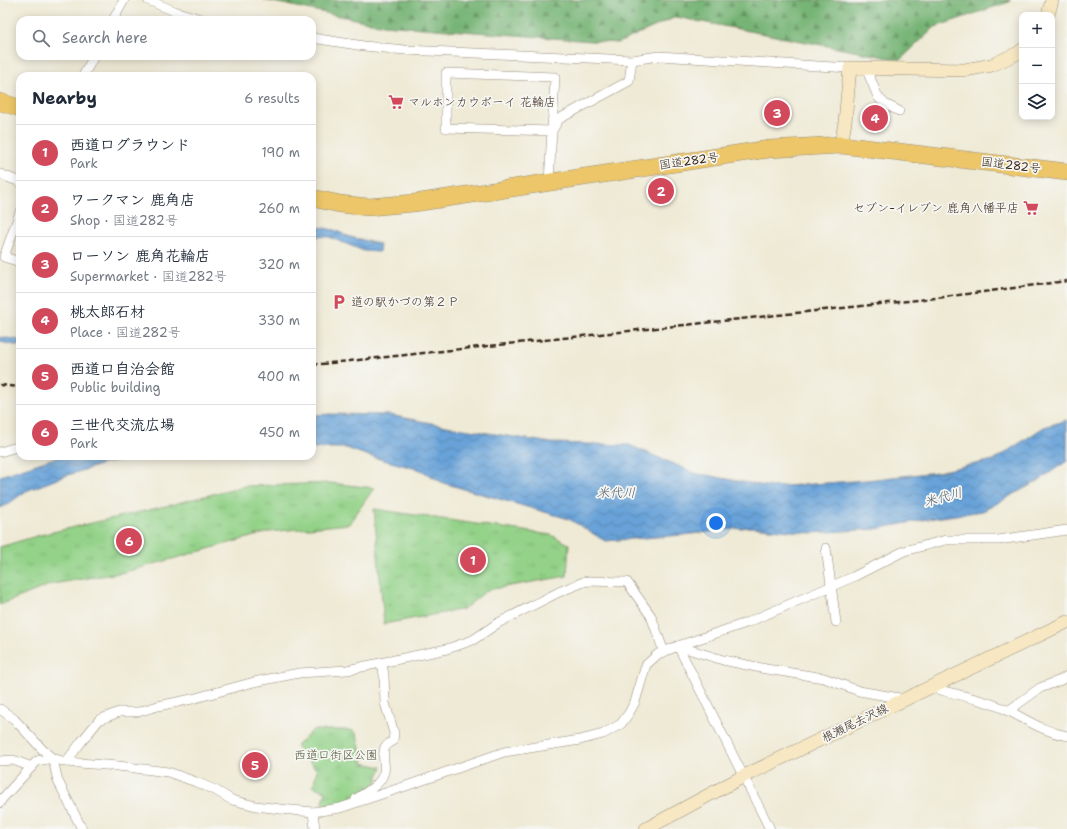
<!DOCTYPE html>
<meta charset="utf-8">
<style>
body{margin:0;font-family:"Shantell Sans","Klee One",sans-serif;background:#f2f2f3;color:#1f2937}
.controls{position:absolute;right:12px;top:12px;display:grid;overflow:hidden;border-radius:8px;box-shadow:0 2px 10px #0003}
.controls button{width:36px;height:36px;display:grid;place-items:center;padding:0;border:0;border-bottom:1px solid #e0e1e3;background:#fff;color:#1f2937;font:20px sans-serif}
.you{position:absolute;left:716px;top:523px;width:14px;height:14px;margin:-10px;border:3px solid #fff;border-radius:50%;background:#1a73e8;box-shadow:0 0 0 6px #1a73e833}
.badge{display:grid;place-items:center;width:26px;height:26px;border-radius:50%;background:#d1495b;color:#fff;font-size:13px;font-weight:700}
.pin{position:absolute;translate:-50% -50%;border:2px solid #fff;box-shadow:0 1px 4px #0006}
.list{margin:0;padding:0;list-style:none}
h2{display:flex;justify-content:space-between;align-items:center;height:52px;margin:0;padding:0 16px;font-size:17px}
h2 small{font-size:13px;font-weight:400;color:#747a83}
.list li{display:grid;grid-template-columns:26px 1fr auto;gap:12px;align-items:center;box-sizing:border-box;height:56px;padding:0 16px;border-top:1px solid #e0e1e3}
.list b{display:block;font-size:15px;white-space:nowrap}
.list p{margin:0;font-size:13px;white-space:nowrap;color:#747a83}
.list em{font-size:13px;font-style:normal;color:#747a83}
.icon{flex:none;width:22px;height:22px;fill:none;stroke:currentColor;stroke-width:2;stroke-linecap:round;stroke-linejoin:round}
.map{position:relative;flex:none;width:1067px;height:829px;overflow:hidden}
.search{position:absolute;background:#fff;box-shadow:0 2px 10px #0003;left:16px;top:16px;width:300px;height:44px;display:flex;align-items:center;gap:10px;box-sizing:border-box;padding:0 14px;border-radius:12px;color:#747a83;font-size:15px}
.panel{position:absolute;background:#fff;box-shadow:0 2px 10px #0003;left:16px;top:72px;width:300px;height:388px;border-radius:12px}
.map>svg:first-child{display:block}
.forest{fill:url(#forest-firs);stroke:#586f49}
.park{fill:url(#park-tufts);stroke:#677e53}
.water{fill:url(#water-waves);stroke:#52667b}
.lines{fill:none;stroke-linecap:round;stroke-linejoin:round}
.street-casing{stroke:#958a7a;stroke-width:10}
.secondary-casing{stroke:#958a7a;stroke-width:14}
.highway-casing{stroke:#958a7a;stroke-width:18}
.street{stroke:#fff;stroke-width:9}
.secondary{stroke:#f7e8c3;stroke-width:13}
.highway{stroke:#ecc669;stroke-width:17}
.rail{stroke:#3b2a1e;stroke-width:2.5;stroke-dasharray:6 3;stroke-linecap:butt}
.labels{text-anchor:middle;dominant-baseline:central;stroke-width:3.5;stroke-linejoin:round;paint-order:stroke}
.poi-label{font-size:12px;fill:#3b2a1e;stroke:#f6f6f2;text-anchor:start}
.street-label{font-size:12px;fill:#3b2a1e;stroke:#f6f6f2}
.park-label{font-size:12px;fill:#515438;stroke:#f6f6f2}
.water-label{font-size:13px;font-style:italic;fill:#4d5a68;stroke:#f6f6f2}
</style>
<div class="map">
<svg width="1067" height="829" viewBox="0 0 1067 829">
<defs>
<pattern id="forest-firs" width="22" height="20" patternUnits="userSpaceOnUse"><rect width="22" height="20" fill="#76b474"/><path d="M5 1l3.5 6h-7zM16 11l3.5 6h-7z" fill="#62935f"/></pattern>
<pattern id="park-tufts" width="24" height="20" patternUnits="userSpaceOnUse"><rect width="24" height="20" fill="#93d288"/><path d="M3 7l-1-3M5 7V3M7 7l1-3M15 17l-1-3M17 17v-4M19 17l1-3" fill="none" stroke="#80b475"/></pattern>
<pattern id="water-waves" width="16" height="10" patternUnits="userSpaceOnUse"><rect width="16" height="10" fill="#68a2d8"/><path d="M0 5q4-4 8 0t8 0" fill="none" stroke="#5784af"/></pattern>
</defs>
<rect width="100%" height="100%" fill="#f6f6f2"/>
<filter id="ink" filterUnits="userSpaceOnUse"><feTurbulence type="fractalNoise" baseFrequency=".025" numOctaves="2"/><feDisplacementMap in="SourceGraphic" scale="8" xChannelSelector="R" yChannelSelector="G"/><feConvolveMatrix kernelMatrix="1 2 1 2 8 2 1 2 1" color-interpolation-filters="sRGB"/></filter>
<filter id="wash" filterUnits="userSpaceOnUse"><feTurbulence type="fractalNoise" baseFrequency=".012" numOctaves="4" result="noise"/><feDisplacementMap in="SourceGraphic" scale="16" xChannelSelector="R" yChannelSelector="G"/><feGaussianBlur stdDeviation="0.9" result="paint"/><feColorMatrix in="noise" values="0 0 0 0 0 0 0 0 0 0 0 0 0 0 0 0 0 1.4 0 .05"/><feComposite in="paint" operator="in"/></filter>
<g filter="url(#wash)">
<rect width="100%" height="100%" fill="#efead5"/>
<!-- forest -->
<path class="forest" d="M264 0H1010L1009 2 935 27 900 60 676 17 618 43 383 25Z"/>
<!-- park -->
<g class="park">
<path d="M330 483 374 488 349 524 269 532 125 572 52 584 0 605V547L40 535 166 506 244 486Z"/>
<path d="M374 509 551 535 569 544 567 576 487 590 464 609 384 624Z"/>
<path d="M313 730H351L357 734 363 763 382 767 375 784 340 804 322 806 326 791 313 787 317 770 296 746Z"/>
</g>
<!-- water -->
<g class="water">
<path d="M312 227H319L334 230 350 237 380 244 379 252 364 251 329 237 312 236Z"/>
<path d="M0 337 20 340V346L0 342Z"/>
<path d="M331 414 390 415 457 428 552 443 629 445 695 473 771 487 867 480 937 472 994 460 1044 427 1067 420V461L1038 481 983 511 928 519 876 529 811 533 750 527 683 535 605 541 569 519 443 483 421 470 372 457 346 448H312V415Z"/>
<path d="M60 456H146L103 464 65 476 26 491 7 505 0 508V476Z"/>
</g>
</g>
<g filter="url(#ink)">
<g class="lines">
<defs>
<g id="street">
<path d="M148 0 174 11 204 20"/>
<path d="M113 20 124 0"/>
<path d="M312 38 364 46 405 50 632 60 659 56 850 68"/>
<path d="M866 68 878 97 885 104 899 111"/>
<path d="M83 76 94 56"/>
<path d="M0 174 20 182"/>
<path d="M549 182C551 147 553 112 555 77L446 73V128L552 131 559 119 629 81 632 60"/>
<path d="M20 212 4 257 20 262"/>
<path d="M0 452 20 446"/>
<path d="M826 548 836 622"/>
<path d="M678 646 723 660 766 669 824 678 859 691 905 699"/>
<path d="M678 646 770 829"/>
<path d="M928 687C955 694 987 700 1011 712 1030 722 1045 732 1067 736"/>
<path d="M0 709 14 719 42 749 52 758 54 764 58 781 82 829"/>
<path d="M1008 711 1040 688 1061 680 1067 676"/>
<path d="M0 761 13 760 32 767"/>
<path d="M66 762 82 741 99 720 119 712H138L158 706 192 699 254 682 299 673 347 670 447 649 473 640 498 623 559 592 586 581 627 582 651 616 664 652"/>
<path d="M356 799C366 792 381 785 384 772 386 764 381 755 385 747 387 745 391 742 393 741L394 733 385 703 384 675 382 663"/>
<path d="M0 803 1 800 37 761 52 758 66 762 118 766 168 772 196 782 215 790 232 800 256 806 280 809 313 812 340 808 406 786 504 752 580 740 603 734 621 724 629 713 635 702 646 665 658 654 678 646 746 623 853 577 904 551 946 540H998L1067 530"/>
<path d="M313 812 315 829"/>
</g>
<g id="secondary">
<path d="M1048 15 1052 0"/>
<path d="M841 145 845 122 850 68 965 70 992 65 1018 53 1022 50"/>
<path d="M646 829 744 776 1067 622"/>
</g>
<g id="highway">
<path d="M0 102 20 108"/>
<path d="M312 198 340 204 368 207 414 203 769 149 841 145 1067 172"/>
</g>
</defs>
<!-- street casing -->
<use href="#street" class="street-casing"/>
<!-- secondary casing -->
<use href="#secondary" class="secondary-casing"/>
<!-- highway casing -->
<use href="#highway" class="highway-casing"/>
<!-- street -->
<use href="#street" class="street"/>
<!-- secondary -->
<use href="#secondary" class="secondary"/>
<!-- highway -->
<use href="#highway" class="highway"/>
<!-- rail -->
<g class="rail">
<path d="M312 365 936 298 1067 281"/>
<path d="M0 385 20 387"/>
</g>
</g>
</g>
<!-- icons -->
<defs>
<symbol id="supermarket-bare" viewBox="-9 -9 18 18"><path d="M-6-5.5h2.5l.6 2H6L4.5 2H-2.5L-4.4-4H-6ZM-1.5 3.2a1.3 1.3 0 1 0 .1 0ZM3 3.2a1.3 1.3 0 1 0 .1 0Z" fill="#d1495b" stroke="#f6f6f2" stroke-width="2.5" paint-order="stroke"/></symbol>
<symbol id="parking-bare" viewBox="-9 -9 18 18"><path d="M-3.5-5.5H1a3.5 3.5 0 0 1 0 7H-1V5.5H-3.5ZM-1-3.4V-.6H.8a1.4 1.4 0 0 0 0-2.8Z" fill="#d1495b" stroke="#f6f6f2" stroke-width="2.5" paint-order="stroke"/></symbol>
</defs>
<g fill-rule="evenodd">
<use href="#supermarket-bare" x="385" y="91" width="22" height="22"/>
<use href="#supermarket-bare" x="1020" y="197" width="22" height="22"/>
<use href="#parking-bare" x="328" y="291" width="22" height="22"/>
</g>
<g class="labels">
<!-- poi labels -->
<g class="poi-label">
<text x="408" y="102">マルホンカウボーイ 花輪店</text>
<text x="1019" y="208" text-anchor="end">セブン-イレブン 鹿角八幡平店</text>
<text x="351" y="302">道の駅かづの第２Ｐ</text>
</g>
<!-- street labels -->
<g class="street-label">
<text transform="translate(689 161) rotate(-8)">国道282号</text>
<text transform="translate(1011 165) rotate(7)">国道282号</text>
<text transform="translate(855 723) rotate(-26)">根瀬尾去沢線</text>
</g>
<!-- park labels -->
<g class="park-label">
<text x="336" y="755">西道口街区公園</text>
</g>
<!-- water labels -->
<g class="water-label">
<text x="616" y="492">米代川</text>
<text transform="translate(943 497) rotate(-15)">米代川</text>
</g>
</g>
</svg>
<div class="controls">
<button>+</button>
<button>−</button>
<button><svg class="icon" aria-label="layers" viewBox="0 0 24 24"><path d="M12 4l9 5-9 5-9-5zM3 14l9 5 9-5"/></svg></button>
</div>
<div class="you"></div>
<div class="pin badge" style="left:473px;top:560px">1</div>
<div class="pin badge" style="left:661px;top:191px">2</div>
<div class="pin badge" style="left:777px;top:113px">3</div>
<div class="pin badge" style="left:875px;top:118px">4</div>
<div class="pin badge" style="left:255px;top:765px">5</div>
<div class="pin badge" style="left:129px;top:541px">6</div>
<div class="search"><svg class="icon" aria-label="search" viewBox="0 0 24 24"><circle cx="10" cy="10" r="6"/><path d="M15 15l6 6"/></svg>Search here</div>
<section class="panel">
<h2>Nearby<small>6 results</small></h2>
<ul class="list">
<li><span class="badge">1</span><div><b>西道口グラウンド</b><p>Park</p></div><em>190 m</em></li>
<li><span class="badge">2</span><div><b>ワークマン 鹿角店</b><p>Shop · 国道282号</p></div><em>260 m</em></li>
<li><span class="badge">3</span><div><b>ローソン 鹿角花輪店</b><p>Supermarket · 国道282号</p></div><em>320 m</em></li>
<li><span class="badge">4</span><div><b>桃太郎石材</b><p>Place · 国道282号</p></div><em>330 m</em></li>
<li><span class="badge">5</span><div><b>西道口自治会館</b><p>Public building</p></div><em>400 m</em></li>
<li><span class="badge">6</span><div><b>三世代交流広場</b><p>Park</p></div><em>450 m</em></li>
</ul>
</section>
</div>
